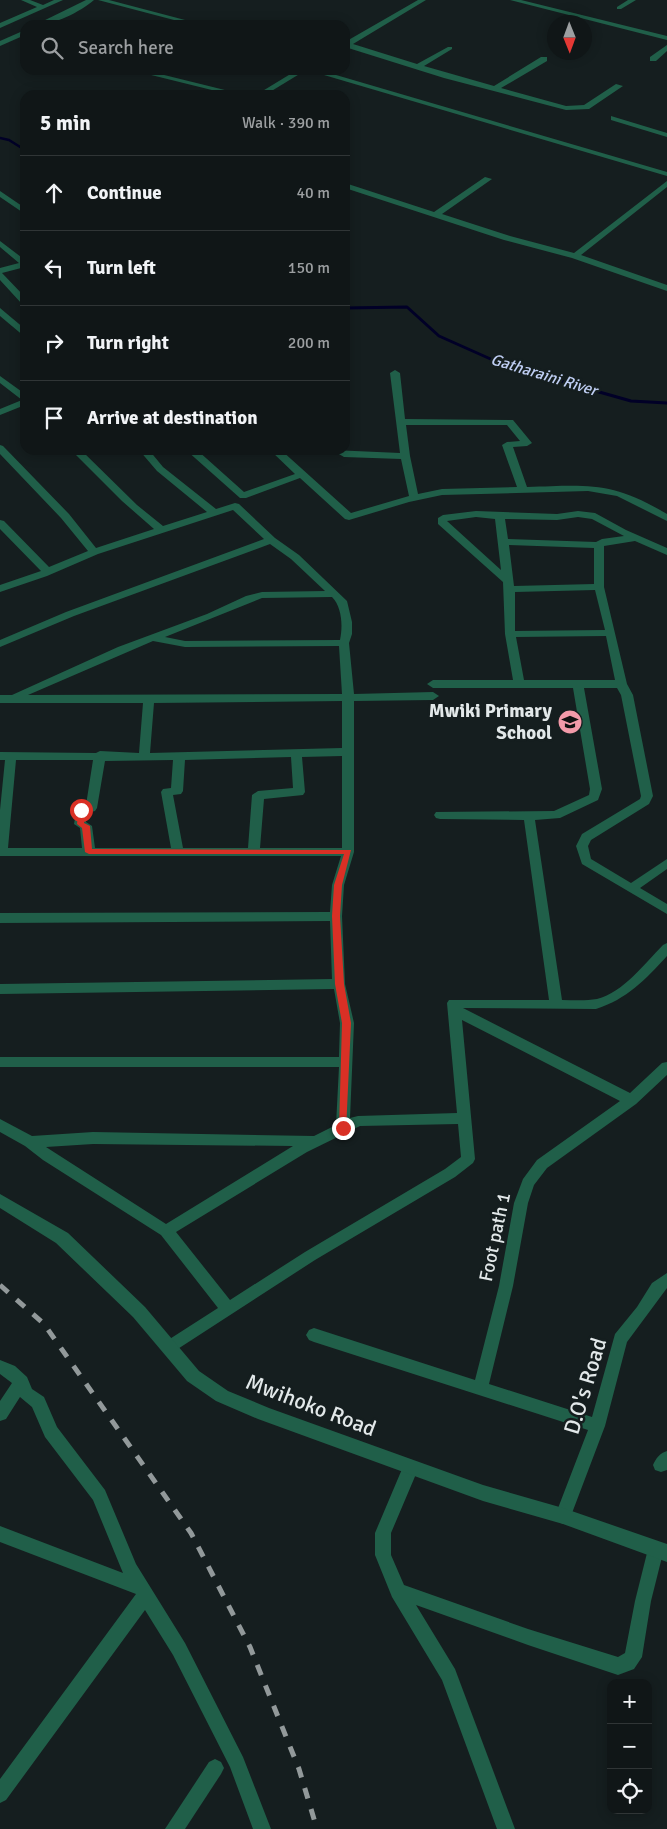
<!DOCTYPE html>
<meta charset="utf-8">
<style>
body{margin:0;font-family:Signika,sans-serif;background:#1e2324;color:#f1f3f6}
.controls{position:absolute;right:15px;bottom:15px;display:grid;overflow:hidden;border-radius:10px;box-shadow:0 2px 12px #0003}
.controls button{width:45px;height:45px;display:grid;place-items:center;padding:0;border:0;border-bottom:1px solid #303536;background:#101617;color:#f1f3f6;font:25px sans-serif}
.compass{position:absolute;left:547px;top:15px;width:45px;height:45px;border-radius:50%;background:#101617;box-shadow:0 2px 12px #0003;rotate:179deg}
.stop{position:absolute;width:15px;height:15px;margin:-11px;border:4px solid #d93025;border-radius:50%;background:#fff}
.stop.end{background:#d93025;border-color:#fff;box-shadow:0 1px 5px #0008}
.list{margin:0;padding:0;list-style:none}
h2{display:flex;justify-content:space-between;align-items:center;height:65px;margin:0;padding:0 20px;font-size:21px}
h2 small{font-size:16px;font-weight:400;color:#9c9fa1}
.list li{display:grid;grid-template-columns:32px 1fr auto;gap:15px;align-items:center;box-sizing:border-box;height:75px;padding:0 20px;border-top:1px solid #303536}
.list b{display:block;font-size:19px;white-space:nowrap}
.list em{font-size:16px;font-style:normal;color:#9c9fa1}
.icon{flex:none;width:28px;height:28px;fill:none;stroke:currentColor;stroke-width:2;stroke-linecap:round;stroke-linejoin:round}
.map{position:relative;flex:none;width:667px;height:1829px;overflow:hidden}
.search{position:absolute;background:#101617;box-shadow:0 2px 12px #0003;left:20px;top:20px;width:330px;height:55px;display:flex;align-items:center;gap:12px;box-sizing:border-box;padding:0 18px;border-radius:15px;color:#9c9fa1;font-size:19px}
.panel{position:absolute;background:#101617;box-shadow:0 2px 12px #0003;left:20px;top:90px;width:330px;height:365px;border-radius:15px}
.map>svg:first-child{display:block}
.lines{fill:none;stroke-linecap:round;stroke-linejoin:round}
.stream-far1{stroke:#010027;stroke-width:2.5}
.stream{stroke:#010027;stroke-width:3}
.minor{fill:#205f49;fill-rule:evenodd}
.tertiary{fill:#205f49;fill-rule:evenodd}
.rail{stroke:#92999a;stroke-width:5;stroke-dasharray:11 11;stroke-linecap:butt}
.route{fill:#d93025}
.labels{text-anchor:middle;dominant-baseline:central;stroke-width:5;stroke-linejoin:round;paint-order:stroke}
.far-water-label{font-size:16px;font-style:italic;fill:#bfcef3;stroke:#151e1f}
.poi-label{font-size:19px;font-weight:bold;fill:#e2e8e9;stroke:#151e1f;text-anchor:end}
.street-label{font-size:19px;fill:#e2e8e9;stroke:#151e1f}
.near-street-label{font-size:22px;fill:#e2e8e9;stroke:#151e1f}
</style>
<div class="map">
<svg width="667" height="1829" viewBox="0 0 667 1829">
<rect width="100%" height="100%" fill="#151e1f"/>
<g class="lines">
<!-- stream-far1 -->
<path class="stream-far1" d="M0 138 9 140 25 150"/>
<!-- stream -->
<path class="stream" d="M345 308 407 307 439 336 504 365 631 401 667 403"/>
<!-- minor -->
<g class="minor">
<path d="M21 0H30L43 5 54 0H63L0 28V23L37 7Z"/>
<path d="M86 0H94C80 12 54 25 35 25Z"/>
<path d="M98 0H109L204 25H193Z"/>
<path d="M418 0H426L353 44 417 64 448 47H452V49L424 66 494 86 541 57H547V61L501 88 566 106 584 105 616 84 623 86 589 109 566 110 444 78 345 47V42Z"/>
<path d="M510 0H521L667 36V40Z"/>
<path d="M628 0H636L621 9H617V7Z"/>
<path d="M25 30V35L0 46V41Z"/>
<path d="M554 41V46L551 45V43Z"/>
<path d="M667 45V51L656 61H650V57Z"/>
<path d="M131 70H144L245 95H232Z"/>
<path d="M297 70H306L265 95H256Z"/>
<path d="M307 70H319L667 172V176Z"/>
<path d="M611 116 667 133V137L611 120Z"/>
<path d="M485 177 492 179 442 214 510 236 574 253 667 181V187L581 255 667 285V291L572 258 504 240 345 188V183L434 212Z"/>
<path d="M0 191 25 208V214L0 197Z"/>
<path d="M0 241 25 260V267L2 273 25 297V305L22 304 0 280V268L19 263 0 247Z"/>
<path d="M0 308 25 329V337L0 316Z"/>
<path d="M395 370 400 373 405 419 513 420 532 443 527 446 513 447 527 487C588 485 612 481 667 514V521L617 496 588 491 442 495 409 502 349 520 345 519 300 478 246 498H240L186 450H197L244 492 295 474 270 450H281L351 513 409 496 401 459 344 457 332 450 400 453 390 373ZM406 425H507L520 441 507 442 502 445 517 487 442 489 418 494 410 456Z"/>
<path d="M0 376 25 394V405L0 415V409L22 400 0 383Z"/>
<path d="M0 445 3 446 69 514 96 548 154 529 122 501 71 450H81L137 505 163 526 207 512 157 471 139 450H149L163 467 216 509 235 503 239 504 275 538 299 555 347 601 352 622V634L349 643 354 694 433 692 439 696 433 700 354 701V852L344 885 342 916 345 984 354 1023 350 1118 358 1116 457 1113 447 1003 449 1000H549L524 820 440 819 436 818 434 815 436 812 554 811 589 795 590 789 573 688H433L427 684 433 680H513L505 634 503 582 438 524V518L443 515 476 511 557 514 578 511 595 513 626 530 667 548V555L635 541 604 546V587L627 684 633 695 653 796 649 804 591 840 588 846 591 859 631 883 667 859V869L640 888 667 904V914L582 864 576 846 582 834 640 799 641 796 621 695 617 688H584L602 789 598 800 560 818 535 820 562 1000C573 1000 586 1001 597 999 624 992 644 964 663 945L667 943V956C645 980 627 999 596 1009L463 1008 630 1093 662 1063 667 1062V1075L636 1104 547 1168 534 1185 528 1203 513 1286 489 1384 592 1417 615 1334 637 1307 652 1283 667 1273V1288L627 1342 605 1426 569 1521 563 1524 557 1521 555 1516 588 1430 314 1342 309 1340 306 1335 309 1330 314 1328 475 1380 499 1286 514 1203 523 1179 537 1160 620 1101 462 1020 475 1159 473 1163 455 1177 315 1260 170 1354 165 1352 162 1347 165 1342 218 1308 161 1235 43 1160 25 1146 0 1132V1119L32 1136 93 1132 314 1136 336 1125 339 1067H0V1057H339L340 1023 334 989 0 994V984L332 979 330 921 0 923V913L330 912 332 885 341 856H0V810L5 760H0V752L96 753 100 751 139 753 143 703H0V695H12L118 647 207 614 246 596 262 592 325 591 291 559 270 544 74 616 0 647V640L66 612 264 539 233 510 98 554 47 576 0 592V585L41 571 0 529V520L4 521 49 567 88 551 61 518 0 454ZM476 517 495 519 501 570 447 521ZM578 517 592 519 624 536 602 539 596 542 508 539 505 519 557 520ZM509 545 594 548V584L514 586ZM595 590 605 630 515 631V592ZM332 597C342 607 343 626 340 640L185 641 165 637 262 598ZM606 636 615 680H524L516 637ZM153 641 185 647 339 646 342 694 28 695ZM342 701V748L150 753 154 703ZM342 756V848H260L264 799 303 795 305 792 302 757ZM291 757 293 788 258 791 252 795 248 848H183L173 795 181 794 183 791 185 760ZM16 760H93L86 805 77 807 74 824 80 828 82 848H8ZM173 760 171 788 163 789 161 792 171 848H95L92 826 86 822 87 813 95 811 97 808 105 761ZM458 1124 461 1157 445 1169 305 1252 230 1300 176 1232 307 1152 360 1126ZM93 1144 293 1146 166 1224 46 1147Z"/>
<path d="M0 1360 15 1366 27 1377 32 1389 44 1397 57 1427 105 1490 136 1564 185 1643 243 1757 271 1829H253L230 1767 173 1655 145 1610 6 1800 0 1803V1779L136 1594 0 1542V1526L123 1573 93 1500 45 1437 32 1407 20 1397 6 1419 0 1421V1401L12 1383 0 1374Z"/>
<path d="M667 1451V1470L661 1472 655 1470 653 1465C656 1458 660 1453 667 1451Z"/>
<path d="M411 1460 417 1462 419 1467 391 1533V1555L404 1585 528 1629 618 1657 625 1653 635 1601 648 1549 650 1543 656 1541 662 1543 664 1549 651 1601 642 1657 634 1669 618 1675 528 1645 416 1605 455 1669 515 1829H497L442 1680 392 1597 375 1555V1533L405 1462Z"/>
<path d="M215 1759 221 1762 224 1768 221 1774 185 1829H165L209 1762Z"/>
</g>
<!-- tertiary -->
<path class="tertiary" d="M0 1194 68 1233 145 1307 199 1371 228 1391 269 1408 483 1485 563 1508 667 1544V1562L563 1524 483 1501 258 1419 216 1401 187 1381 133 1317 56 1243 0 1208Z"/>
<!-- rail -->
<path class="rail" d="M0 1285 44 1324 191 1533 250 1647 299 1769 317 1829"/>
</g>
<!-- route -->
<path class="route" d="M79 808 85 810 84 823 90 826 92 849 351 850 342 885 340 916 344 984 351 1023 346 1131 343 1132 339 1128 342 1023 335 984 332 916 334 885 344 854H89L85 852 82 828 77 824Z"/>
<!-- icons -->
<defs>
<symbol id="school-disc" viewBox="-11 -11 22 22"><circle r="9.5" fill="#f39aa9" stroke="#151e1f"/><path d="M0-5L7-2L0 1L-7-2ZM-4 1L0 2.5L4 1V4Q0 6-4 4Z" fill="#111"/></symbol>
</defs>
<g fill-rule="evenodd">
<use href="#school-disc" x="556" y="708" width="28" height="28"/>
</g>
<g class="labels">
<!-- far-water labels -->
<g class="far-water-label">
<text transform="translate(544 375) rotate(17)">Gatharaini River</text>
</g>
<!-- poi labels -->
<g class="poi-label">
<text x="552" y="711">Mwiki Primary<tspan x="552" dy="22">School</tspan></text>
</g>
<!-- street labels -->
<g class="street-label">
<text transform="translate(495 1237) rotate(-78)">Foot path 1</text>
</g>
<!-- near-street labels -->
<g class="near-street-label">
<text transform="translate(585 1386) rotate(-73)">D.O's Road</text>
<text transform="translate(311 1405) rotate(21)">Mwihoko Road</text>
</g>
</g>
</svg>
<div class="controls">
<button>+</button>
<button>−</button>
<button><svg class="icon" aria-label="locate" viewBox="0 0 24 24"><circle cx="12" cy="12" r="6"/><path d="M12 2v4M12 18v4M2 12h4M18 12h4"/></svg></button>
</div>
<svg class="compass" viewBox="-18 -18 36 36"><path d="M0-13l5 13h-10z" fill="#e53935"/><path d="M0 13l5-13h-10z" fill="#9c9fa1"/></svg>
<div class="stop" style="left:81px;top:810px"></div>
<div class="stop end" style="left:343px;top:1128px"></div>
<div class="search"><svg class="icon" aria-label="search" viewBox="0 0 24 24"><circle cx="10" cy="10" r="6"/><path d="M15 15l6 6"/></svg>Search here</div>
<section class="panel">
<h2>5 min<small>Walk · 390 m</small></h2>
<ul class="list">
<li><svg class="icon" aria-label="ahead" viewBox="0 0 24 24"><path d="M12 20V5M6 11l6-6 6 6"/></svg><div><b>Continue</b></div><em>40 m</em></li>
<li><svg class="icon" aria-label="left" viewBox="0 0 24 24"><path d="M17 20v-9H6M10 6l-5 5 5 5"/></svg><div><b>Turn left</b></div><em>150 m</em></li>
<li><svg class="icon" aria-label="right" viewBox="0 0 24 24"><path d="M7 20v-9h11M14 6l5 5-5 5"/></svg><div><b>Turn right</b></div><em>200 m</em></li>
<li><svg class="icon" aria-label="arrive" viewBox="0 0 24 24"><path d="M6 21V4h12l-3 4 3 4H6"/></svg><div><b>Arrive at destination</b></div></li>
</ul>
</section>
</div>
